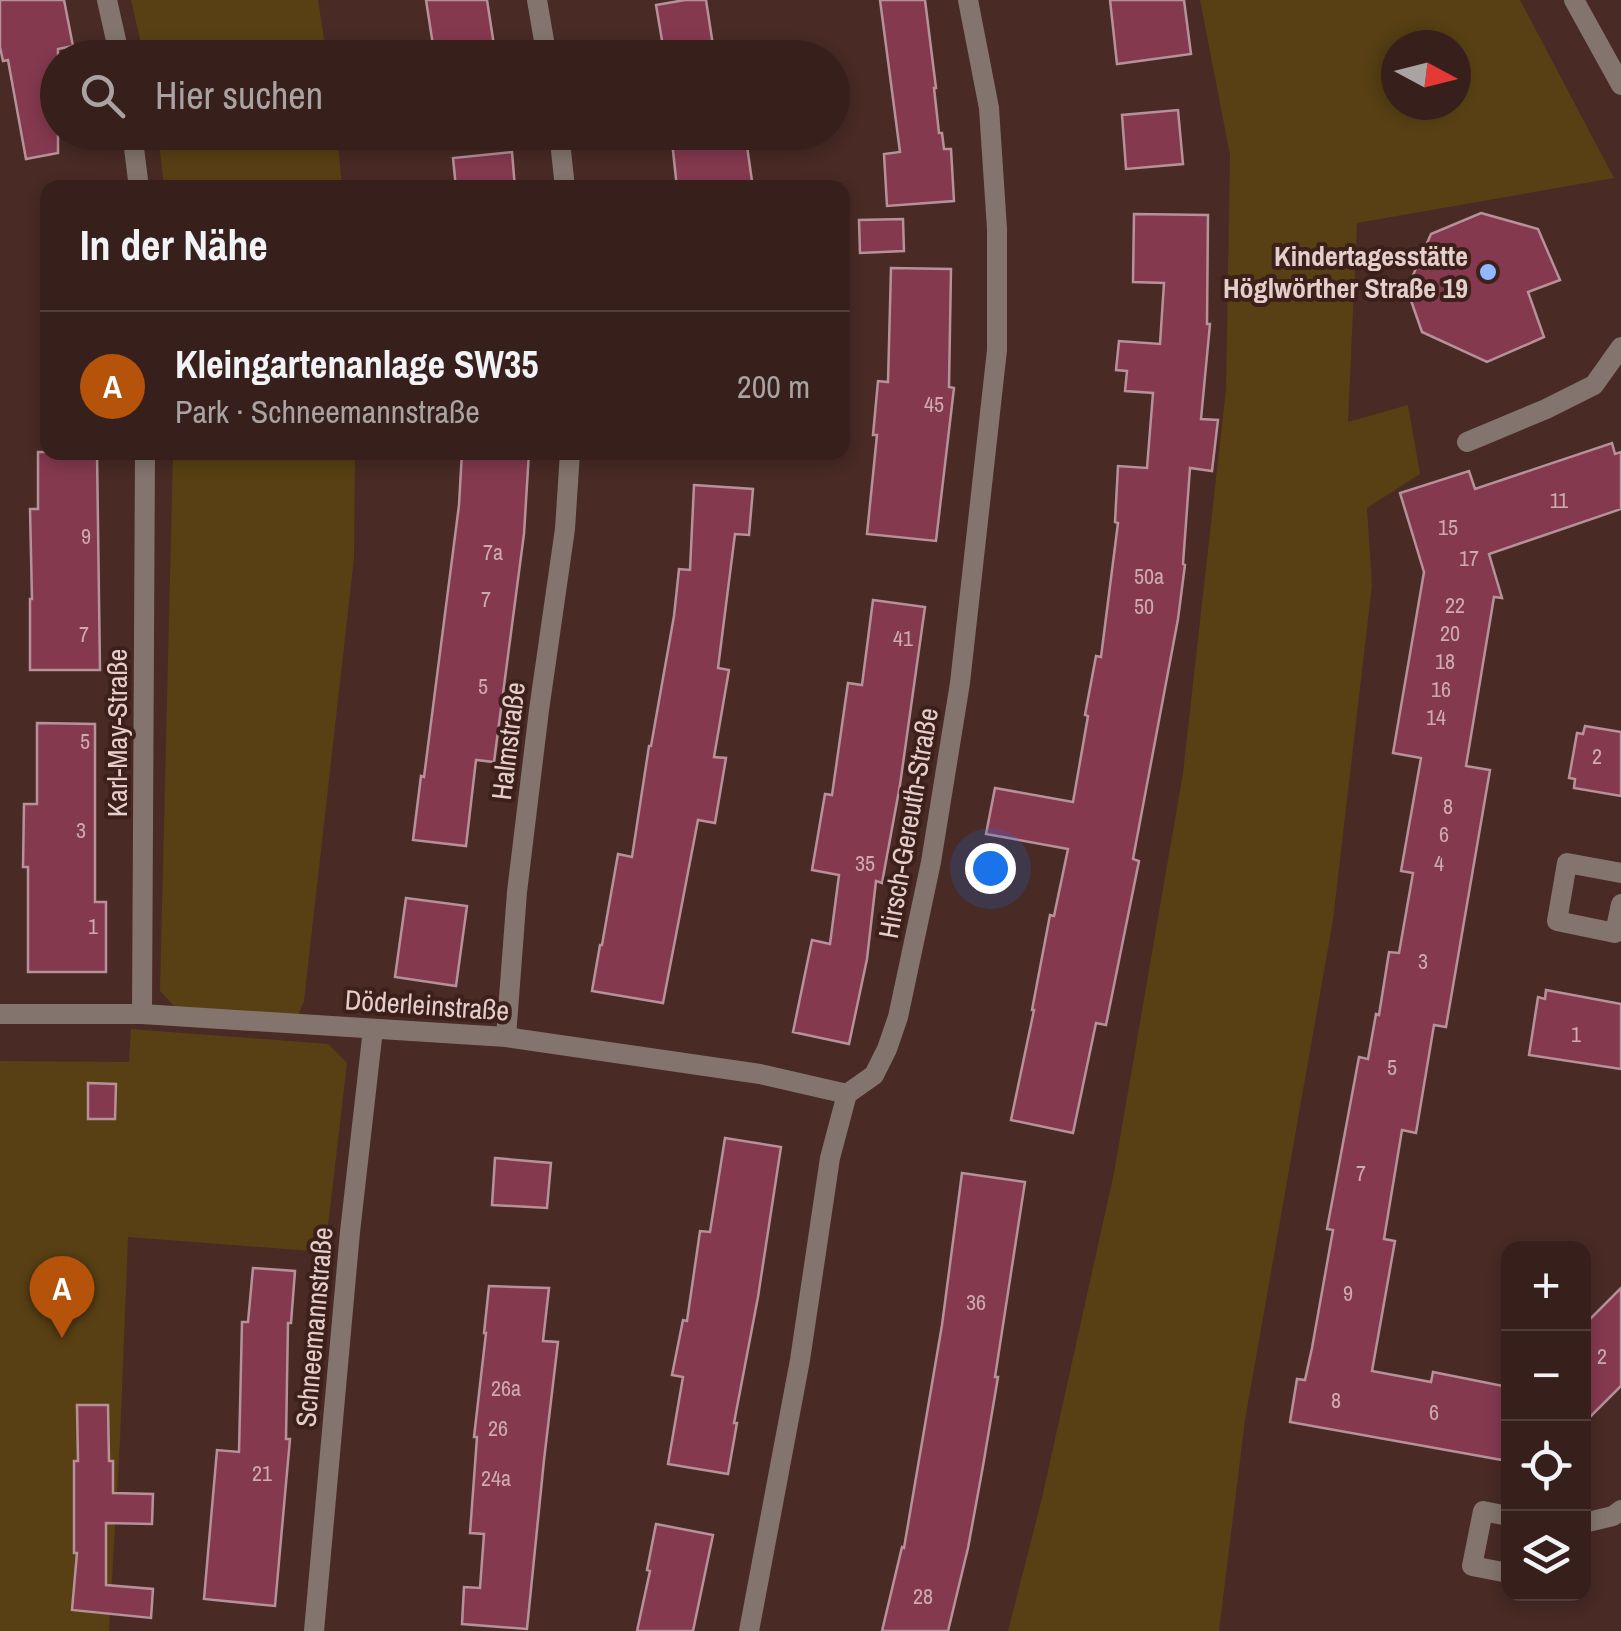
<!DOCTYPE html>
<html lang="de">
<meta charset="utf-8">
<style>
body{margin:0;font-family:"Archivo Narrow",sans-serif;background:#422d29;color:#f1f3f6}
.controls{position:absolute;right:30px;bottom:30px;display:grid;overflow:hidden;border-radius:20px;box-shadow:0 5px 15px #0003}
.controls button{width:90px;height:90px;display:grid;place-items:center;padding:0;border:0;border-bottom:2px solid #513e3b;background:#37201c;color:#f1f3f6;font:50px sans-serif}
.compass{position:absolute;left:1381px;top:30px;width:90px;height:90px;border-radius:50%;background:#37201c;box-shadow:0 5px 15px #0003;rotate:97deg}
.you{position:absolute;left:990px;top:868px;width:35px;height:35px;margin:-25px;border:8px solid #fff;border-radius:50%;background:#1a73e8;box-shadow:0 0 0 15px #1a73e833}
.badge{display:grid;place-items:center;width:65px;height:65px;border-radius:50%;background:#b45309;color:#fff;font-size:32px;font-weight:700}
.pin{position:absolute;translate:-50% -82px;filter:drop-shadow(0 2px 5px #0008)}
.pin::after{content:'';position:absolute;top:52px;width:35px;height:30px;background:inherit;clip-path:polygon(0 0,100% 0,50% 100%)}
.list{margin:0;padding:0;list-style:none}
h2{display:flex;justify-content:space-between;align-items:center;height:130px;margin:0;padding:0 40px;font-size:42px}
h2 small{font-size:32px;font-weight:400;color:#aaa3a3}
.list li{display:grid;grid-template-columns:65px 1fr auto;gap:30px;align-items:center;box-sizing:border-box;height:150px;padding:0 40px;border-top:2px solid #513e3b}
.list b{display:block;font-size:38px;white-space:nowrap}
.list p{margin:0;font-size:32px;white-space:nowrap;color:#aaa3a3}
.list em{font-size:32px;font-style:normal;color:#aaa3a3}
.icon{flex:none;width:55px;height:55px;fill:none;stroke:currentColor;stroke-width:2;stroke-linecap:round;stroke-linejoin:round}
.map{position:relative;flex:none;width:1621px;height:1631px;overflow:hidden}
.search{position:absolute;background:#37201c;box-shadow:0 5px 15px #0003;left:40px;top:40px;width:810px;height:110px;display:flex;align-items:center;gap:25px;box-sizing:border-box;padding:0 35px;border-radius:55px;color:#aaa3a3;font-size:38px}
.panel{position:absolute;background:#37201c;box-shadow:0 5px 15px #0003;left:40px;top:180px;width:810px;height:280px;border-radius:20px}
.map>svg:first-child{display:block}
.green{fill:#584014;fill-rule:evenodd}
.building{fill:#84394f;stroke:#b79199;stroke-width:2.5}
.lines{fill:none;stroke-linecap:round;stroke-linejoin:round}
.service{stroke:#83756d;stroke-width:20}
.minor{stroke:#83756d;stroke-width:20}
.tertiary{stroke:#83756d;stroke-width:20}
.poi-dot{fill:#93b7fd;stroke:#3e201b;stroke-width:4}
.labels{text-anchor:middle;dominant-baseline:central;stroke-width:8;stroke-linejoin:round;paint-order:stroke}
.number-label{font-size:22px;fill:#ccaaad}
.poi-label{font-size:28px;font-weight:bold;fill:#e4cfcc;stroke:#3e201b;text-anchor:end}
.street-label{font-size:28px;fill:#e4cfcc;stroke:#3e201b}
</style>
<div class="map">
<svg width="1621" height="1631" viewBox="0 0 1621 1631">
<rect width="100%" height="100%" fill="#492a25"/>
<!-- green -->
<g class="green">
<path d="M131 0H318L327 57H144Z"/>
<path d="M1200 0H1520L1614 178 1357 223 1348 422 1408 405 1420 474 1367 508 1372 585 1333 920 1245 1420 1219 1631H1008L1042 1498 1114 1173 1183 773 1226 389 1230 155ZM1396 45H1456V105H1396Z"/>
<path d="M158 133H337L342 187H164Z"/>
<path d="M173 453H355L354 558 304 1001 297 1018 175 1007 160 991Z"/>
<path d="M131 1029 328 1044 347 1063 325 1252 128 1237 120 1440 109 1631H0V1061L129 1062Z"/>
</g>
<!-- building -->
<g class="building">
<path d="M0 0H64L73 46 58 49V153L26 159 8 60 3 61 0 47Z"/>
<path d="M426 0H487L496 58H435Z"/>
<path d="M685 0H706L714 52 683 58H665L656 5Z"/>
<path d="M880 0H925L936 88H934L939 133H942L944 149H951L954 201 887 206 884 154 900 152Z"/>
<path d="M1110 0H1184L1191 54 1117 64Z"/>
<path d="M1178 110 1183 164 1126 169 1122 115Z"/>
<path d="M671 132H745L753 188H677Z"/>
<path d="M512 152 515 188H456L453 158Z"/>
<path d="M1481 213 1538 229 1560 280 1528 292 1544 337 1487 362 1422 332 1407 289 1431 234Z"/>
<path d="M1134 214 1208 215 1207 324H1210L1201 419 1218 420 1212 471 1190 468 1183 564 1185 565 1178 619 1133 859 1139 861 1106 1025 1096 1023 1073 1133 1011 1120 1034 1010H1032L1050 915 1054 916 1068 849 986 834 995 788 1073 802 1088 716 1085 715 1096 656 1101 657 1118 523 1115 522 1118 466 1147 468 1153 393 1125 391 1127 371 1116 370 1119 341 1160 344 1164 283 1133 282Z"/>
<path d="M903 219 904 251 860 253 859 220Z"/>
<path d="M891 268 951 269 949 387 954 388 936 541 867 534 877 435H873L878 381 888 382Z"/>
<path d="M1612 443 1615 454 1621 452V509L1489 554 1502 598 1494 597 1466 766 1490 770 1446 1027 1434 1025 1416 1133 1402 1130 1384 1239 1395 1241 1372 1371 1431 1382 1433 1372 1508 1387V1455L1503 1454 1502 1460 1290 1422 1297 1379 1305 1380 1312 1348 1333 1230 1327 1229 1359 1057 1368 1059 1376 1014 1379 1015 1389 952 1399 953 1413 873 1401 871 1421 758 1393 753 1424 572 1400 493 1469 471 1475 489Z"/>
<path d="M38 452H97L100 670H30V599H32L30 509H38Z"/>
<path d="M462 452H529L524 534 494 762 476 760 466 846 413 840 421 776 424 777 459 505Z"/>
<path d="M694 485 753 489 749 535 735 534 718 668 729 670 714 757 726 758 715 823 698 820 663 1003 592 991 600 945H602L618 854 632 857 649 746H651L674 616 679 569 690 570Z"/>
<path d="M873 600 925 607 900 785 882 883 876 881 867 959 849 1044 793 1032 812 940 830 944 839 875 812 870 825 794 832 795 848 683 862 685Z"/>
<path d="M37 723 95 724V902H106V972H28V867H23L24 804H37Z"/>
<path d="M1585 726 1621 732V796L1574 788 1575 779 1569 778 1577 733 1583 734Z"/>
<path d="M406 898 467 906 456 986 395 977Z"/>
<path d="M1546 990 1621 1004V1069L1529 1055 1538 997 1545 999Z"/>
<path d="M88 1083 116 1084 115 1119H88Z"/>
<path d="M725 1138 781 1147 758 1297 734 1423H737L728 1474 668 1464 683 1377 672 1375 683 1320 687 1321 700 1231 710 1232Z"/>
<path d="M495 1158 551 1163 547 1208 492 1205Z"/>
<path d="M962 1173 1025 1182 995 1377H998L983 1466 968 1548 948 1631H882L902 1547 904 1548 942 1325Z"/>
<path d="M253 1268 295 1271 291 1323H288L286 1439H290L275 1606 204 1599 217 1450 239 1452 242 1322H248Z"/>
<path d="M489 1286 549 1288 543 1341 558 1342 544 1460 527 1629 462 1624 464 1587 480 1588 484 1534 470 1533 477 1437H474L486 1333H484Z"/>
<path d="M1621 1288V1386L1584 1423V1325Z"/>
<path d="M77 1405H108L109 1461H113V1493L153 1494 152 1524 106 1523V1585L153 1589 151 1618 72 1610 77 1553H74V1461H78Z"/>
<path d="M656 1524 713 1535 693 1631H637L650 1571 647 1570Z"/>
</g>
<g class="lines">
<!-- service -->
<path class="service" d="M1467 442 1546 409 1594 385 1621 347"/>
<!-- minor -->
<g class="minor">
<path d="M107 0 120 58"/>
<path d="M537 0 547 58"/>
<path d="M132 132 139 188"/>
<path d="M559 132 565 188"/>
<path d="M1621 873 1567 863 1557 921 1615 933 1621 904"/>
<path d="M0 1014H142L506 1037 760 1074 847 1094"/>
<path d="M142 1014 145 452"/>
<path d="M506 1037 517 892 539 710 565 529 570 452"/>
<path d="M1508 1516 1483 1511 1472 1566 1508 1573"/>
<path d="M1584 1523 1613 1516 1621 1510"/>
<path d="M314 1631 350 1232 373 1029"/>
<path d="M749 1631 800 1360 830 1158 847 1094 874 1075 887 1049 898 1017 931 862 960 683 997 350V229L989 108 968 0"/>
</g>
<!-- tertiary -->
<path class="tertiary" d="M1574 0 1621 85"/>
</g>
<!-- markers -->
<circle class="poi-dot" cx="1488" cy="272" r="10"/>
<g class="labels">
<!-- number labels -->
<g class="number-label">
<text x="934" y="404">45</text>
<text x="1559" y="500">11</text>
<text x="1448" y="527">15</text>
<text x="86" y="536">9</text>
<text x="493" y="552">7a</text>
<text x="1469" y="558">17</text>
<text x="1149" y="576">50a</text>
<text x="486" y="599">7</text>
<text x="1455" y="605">22</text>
<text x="1144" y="606">50</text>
<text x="1450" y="633">20</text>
<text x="84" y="634">7</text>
<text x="903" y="638">41</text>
<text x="1445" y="661">18</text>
<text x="483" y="686">5</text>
<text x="1441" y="689">16</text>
<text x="1436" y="717">14</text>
<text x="85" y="741">5</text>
<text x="1597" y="756">2</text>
<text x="1448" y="806">8</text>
<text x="81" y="830">3</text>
<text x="1444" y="834">6</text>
<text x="865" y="863">35</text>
<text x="1439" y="863">4</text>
<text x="93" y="926">1</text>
<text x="1423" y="961">3</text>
<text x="1576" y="1034">1</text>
<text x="1392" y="1067">5</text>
<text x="1361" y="1173">7</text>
<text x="1348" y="1293">9</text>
<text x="976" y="1302">36</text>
<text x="1602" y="1356">2</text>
<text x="506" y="1388">26a</text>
<text x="1336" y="1400">8</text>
<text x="1434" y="1412">6</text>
<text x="498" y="1428">26</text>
<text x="262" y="1473">21</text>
<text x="496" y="1478">24a</text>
<text x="923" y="1596">28</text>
</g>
<!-- poi labels -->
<g class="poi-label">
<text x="1468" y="256">Kindertagesstätte<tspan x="1468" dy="32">Höglwörther Straße 19</tspan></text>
</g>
<!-- street labels -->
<g class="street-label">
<text transform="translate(117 733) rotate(-90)">Karl-May-Straße</text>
<text transform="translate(508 741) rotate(-83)">Halmstraße</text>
<text transform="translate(908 823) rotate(-80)">Hirsch-Gereuth-Straße</text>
<text transform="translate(427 1005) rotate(4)">Döderleinstraße</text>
<text transform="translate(314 1327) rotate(-85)">Schneemannstraße</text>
</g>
</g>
</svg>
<div class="controls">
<button>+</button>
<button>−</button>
<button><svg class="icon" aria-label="locate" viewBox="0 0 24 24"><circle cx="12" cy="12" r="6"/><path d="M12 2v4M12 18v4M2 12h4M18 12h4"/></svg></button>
<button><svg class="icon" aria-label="layers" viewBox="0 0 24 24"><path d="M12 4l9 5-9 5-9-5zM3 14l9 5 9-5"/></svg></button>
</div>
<svg class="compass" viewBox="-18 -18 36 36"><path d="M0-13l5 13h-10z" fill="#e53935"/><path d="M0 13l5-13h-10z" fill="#aaa3a3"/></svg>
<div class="you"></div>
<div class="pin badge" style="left:62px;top:1338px">A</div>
<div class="search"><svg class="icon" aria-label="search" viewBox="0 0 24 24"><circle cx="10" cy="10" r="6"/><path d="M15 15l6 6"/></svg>Hier suchen</div>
<section class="panel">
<h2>In der Nähe<small></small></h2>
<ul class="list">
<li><span class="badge">A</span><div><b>Kleingartenanlage SW35</b><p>Park · Schneemannstraße</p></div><em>200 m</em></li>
</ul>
</section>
</div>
